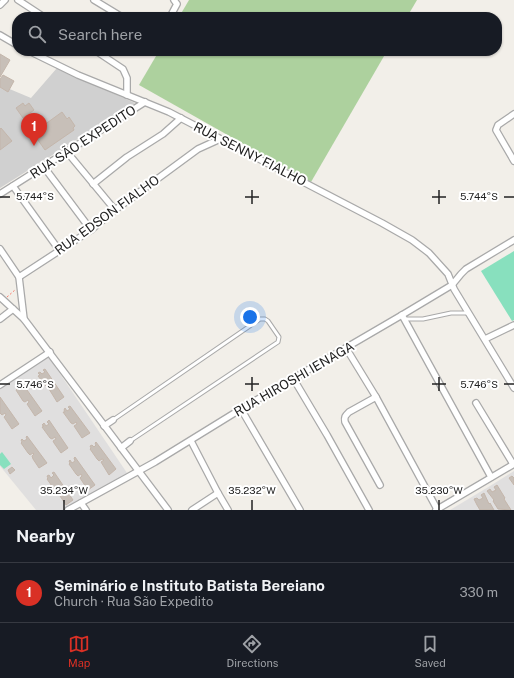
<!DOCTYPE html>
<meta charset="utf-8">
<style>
body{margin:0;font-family:"Public Sans",sans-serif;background:#242831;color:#f1f3f6}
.you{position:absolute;left:250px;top:317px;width:14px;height:14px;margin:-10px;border:3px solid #fff;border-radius:50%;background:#1a73e8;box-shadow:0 0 0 6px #1a73e833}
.badge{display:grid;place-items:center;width:26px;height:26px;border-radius:50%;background:#d93025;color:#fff;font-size:13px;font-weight:700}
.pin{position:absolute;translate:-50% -33px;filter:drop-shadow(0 1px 2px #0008)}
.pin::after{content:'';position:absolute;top:21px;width:14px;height:12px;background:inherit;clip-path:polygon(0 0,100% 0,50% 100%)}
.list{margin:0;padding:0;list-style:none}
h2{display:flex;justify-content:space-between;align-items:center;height:52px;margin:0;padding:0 16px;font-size:17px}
h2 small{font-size:13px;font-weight:400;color:#9ea1a6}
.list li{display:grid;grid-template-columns:26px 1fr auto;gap:12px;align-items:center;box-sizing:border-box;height:60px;padding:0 16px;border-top:1px solid #363941}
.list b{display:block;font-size:15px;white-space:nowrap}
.list p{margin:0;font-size:13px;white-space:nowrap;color:#9ea1a6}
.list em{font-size:13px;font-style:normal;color:#9ea1a6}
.icon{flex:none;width:22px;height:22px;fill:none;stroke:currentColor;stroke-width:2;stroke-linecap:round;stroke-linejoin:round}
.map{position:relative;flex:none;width:514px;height:510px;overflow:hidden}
.search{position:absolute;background:#171b24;box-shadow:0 1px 3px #0004;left:12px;right:12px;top:12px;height:44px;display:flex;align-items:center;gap:10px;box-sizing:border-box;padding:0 14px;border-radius:16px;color:#9ea1a6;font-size:15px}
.sheet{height:112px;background:#171b24}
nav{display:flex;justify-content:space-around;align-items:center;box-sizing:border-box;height:56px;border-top:1px solid #363941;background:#171b24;font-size:11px;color:#9ea1a6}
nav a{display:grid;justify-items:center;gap:2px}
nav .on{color:#d93025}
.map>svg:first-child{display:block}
.residential{fill:#e0dfdf}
.religious{fill:#d0d0d0}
.forest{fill:#add19e}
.pitch{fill:#88e0be}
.building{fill:#c7bfb8;stroke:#c4b6ab}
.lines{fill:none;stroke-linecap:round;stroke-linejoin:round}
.lane-casing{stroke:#a9a9a9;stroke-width:5}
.street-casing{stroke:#a9a9a9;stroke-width:8}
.path{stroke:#fa8072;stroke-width:1;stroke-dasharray:2 2;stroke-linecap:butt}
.lane{stroke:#fff;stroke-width:3}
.street{stroke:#fff;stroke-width:5.5}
.ticks{fill:none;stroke:#222;stroke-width:1.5}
.labels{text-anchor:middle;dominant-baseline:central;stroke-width:4;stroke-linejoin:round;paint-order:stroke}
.street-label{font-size:13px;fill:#222;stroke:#fff}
.ticks-label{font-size:10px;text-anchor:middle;fill:#222;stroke:#fff;stroke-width:4;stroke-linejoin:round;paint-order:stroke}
</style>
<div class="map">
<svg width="514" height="510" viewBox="0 0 514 510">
<rect width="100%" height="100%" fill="#f2efe9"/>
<!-- residential -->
<g class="residential">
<path d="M48 356 127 473 66 510H36L0 466V386Z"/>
<path d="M514 471V510H450L490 486Z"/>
</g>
<!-- religious -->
<path class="religious" d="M57 68 135 103 0 188V85L31 98Z"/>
<!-- forest -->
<g class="forest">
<path d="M189 0H417L407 17H179Z"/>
<path d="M159 51H387L311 182 139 85Z"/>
</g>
<!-- pitch -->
<g class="pitch">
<path d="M514 251V320L512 321 481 271Z"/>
<path d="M2 452 11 464 4 469 0 465V454Z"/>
</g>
<!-- building -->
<g class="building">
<path d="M0 54 10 60 0 77Z"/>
<path d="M3 75 14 81 8 92 0 87V79Z"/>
<path d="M23 103 25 106 29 103 34 110 23 118 16 108Z"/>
<path d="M62 112 67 119 69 117 75 126 73 128 74 130 45 150 33 133Z"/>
<path d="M1 128 12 141 0 150V129Z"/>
<path d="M45 369 64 397 57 402 49 389 52 387 51 386 48 388 46 386 38 376 40 375 38 373 40 372 42 374 45 372 43 370Z"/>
<path d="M22 383 42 411 35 416 27 404 29 402 28 400 25 402 23 401 16 390 17 389 16 388 17 386 19 389 22 387 21 384Z"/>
<path d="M0 397 19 424 12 429 4 417 6 415 5 413 2 415 0 413Z"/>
<path d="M70 406 90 433 82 438 74 426 77 424 76 422 73 424 71 423 63 412H65L64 410 65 408 67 411 70 409 68 407Z"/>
<path d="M49 420 68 448 61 453 54 443 53 441 56 439 55 437 52 439 50 438 42 427 44 426 42 425 44 423 46 426 49 424 47 422Z"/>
<path d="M27 436 47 463 39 468 33 459 32 456 34 454 33 453 30 455 28 453 21 443 22 442 21 440 22 439 24 441 27 439 26 437Z"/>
<path d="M96 442 116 469 109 475 101 462 104 460 102 459 99 461 97 459 90 449 91 448 90 446 92 445 94 447 96 445 95 443Z"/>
<path d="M75 457 95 485 88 490 80 478 82 476 81 474 78 476 76 474 69 464 70 463 69 461 70 460 72 463 75 461 74 458Z"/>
<path d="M12 467 15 470 10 474 8 470Z"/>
<path d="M54 472 73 500 66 505 58 493 61 491 60 489 57 491 54 489 47 479 48 478 47 476 49 475 51 478 54 475 52 473Z"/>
<path d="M512 476 514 478V485L509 478Z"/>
<path d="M497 485 505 498 504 499 511 510 498 509 493 501 494 500 487 491 490 489 492 492 496 490 494 487Z"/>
<path d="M484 493 489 504 490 503 494 510H480L477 505 474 499 477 498 479 500 483 498 481 495Z"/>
</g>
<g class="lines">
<defs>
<g id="lane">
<path d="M404 319H423L451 313H468"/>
<path d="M113 420 260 319H265L268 321 279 337 278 342 130 441"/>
</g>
<g id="street">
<path d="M18 0 44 17"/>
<path d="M94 0 122 17"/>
<path d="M0 5 5 0"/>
<path d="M170 17 177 4 174 0"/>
<path d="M0 35 17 45"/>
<path d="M29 51 78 75 169 112 382 223 412 240 429 253 448 274 454 289 514 388"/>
<path d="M96 51 123 69 127 78V95"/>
<path d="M514 114 498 125 496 130 514 161"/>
<path d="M67 152 115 210"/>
<path d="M44 167 91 230"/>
<path d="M93 184 127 157 163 134 181 118"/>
<path d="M13 186 59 250"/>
<path d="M0 194 145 102"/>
<path d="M0 249 19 277 24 319 168 510"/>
<path d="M19 277 91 230 115 210 198 149 220 139"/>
<path d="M0 297 24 319"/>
<path d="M402 315 491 477"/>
<path d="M0 319 13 309"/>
<path d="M485 339 514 325"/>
<path d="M346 348 376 397 437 509"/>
<path d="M293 378 327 435 369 510"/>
<path d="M0 385 50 352"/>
<path d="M376 397 349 412C345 416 344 417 345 422L380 485"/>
<path d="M476 403 513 464"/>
<path d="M241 409 300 510"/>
<path d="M104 426 113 420"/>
<path d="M191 441 218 493 228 510"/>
<path d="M121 448 130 441"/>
<path d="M81 503 86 510"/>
<path d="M68 510 155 462 241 409 402 315 452 285 461 274 466 269 514 240"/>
<path d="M192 510 218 493"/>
<path d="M436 510 514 464"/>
</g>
</defs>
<!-- lane casing -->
<use href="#lane" class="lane-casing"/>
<!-- street casing -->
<use href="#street" class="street-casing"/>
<!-- path -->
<path class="path" d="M7 297 15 290"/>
<!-- lane -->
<use href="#lane" class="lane"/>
<!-- street -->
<use href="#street" class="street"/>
</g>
<!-- ticks -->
<path class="ticks" d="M252 190V204M439 190V204M0 197H10M245 197H259M432 197H446M504 197H514M252 377V391M439 377V391M0 384H10M245 384H259M432 384H446M504 384H514M64 500V510M252 500V510M439 500V510"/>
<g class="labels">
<!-- street labels -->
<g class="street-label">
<text transform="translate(83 142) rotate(-33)">RUA SÃO EXPEDITO</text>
<text transform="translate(250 154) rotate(27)">RUA SENNY FIALHO</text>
<text transform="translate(107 215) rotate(-36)">RUA EDSON FIALHO</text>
<text transform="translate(294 379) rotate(-30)">RUA HIROSHI IENAGA</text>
</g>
</g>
<g class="ticks-label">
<text x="35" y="200">5.744°S</text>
<text x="479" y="200">5.744°S</text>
<text x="35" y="388">5.746°S</text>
<text x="479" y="388">5.746°S</text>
<text x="64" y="494">35.234°W</text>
<text x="252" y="494">35.232°W</text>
<text x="439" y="494">35.230°W</text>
</g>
</svg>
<div class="you"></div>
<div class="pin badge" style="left:34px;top:146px">1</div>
<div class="search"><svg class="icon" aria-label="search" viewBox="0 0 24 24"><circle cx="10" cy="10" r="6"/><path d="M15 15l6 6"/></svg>Search here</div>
</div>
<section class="sheet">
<h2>Nearby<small></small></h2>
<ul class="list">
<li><span class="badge">1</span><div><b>Seminário e Instituto Batista Bereiano</b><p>Church · Rua São Expedito</p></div><em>330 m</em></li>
</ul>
</section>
<nav>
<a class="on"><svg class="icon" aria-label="map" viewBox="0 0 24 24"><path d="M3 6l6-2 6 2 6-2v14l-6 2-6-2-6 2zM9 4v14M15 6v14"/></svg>Map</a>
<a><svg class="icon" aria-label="directions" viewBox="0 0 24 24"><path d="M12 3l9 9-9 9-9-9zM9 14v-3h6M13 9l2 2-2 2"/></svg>Directions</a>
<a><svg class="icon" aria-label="saved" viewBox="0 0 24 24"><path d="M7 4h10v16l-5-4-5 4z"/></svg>Saved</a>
</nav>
